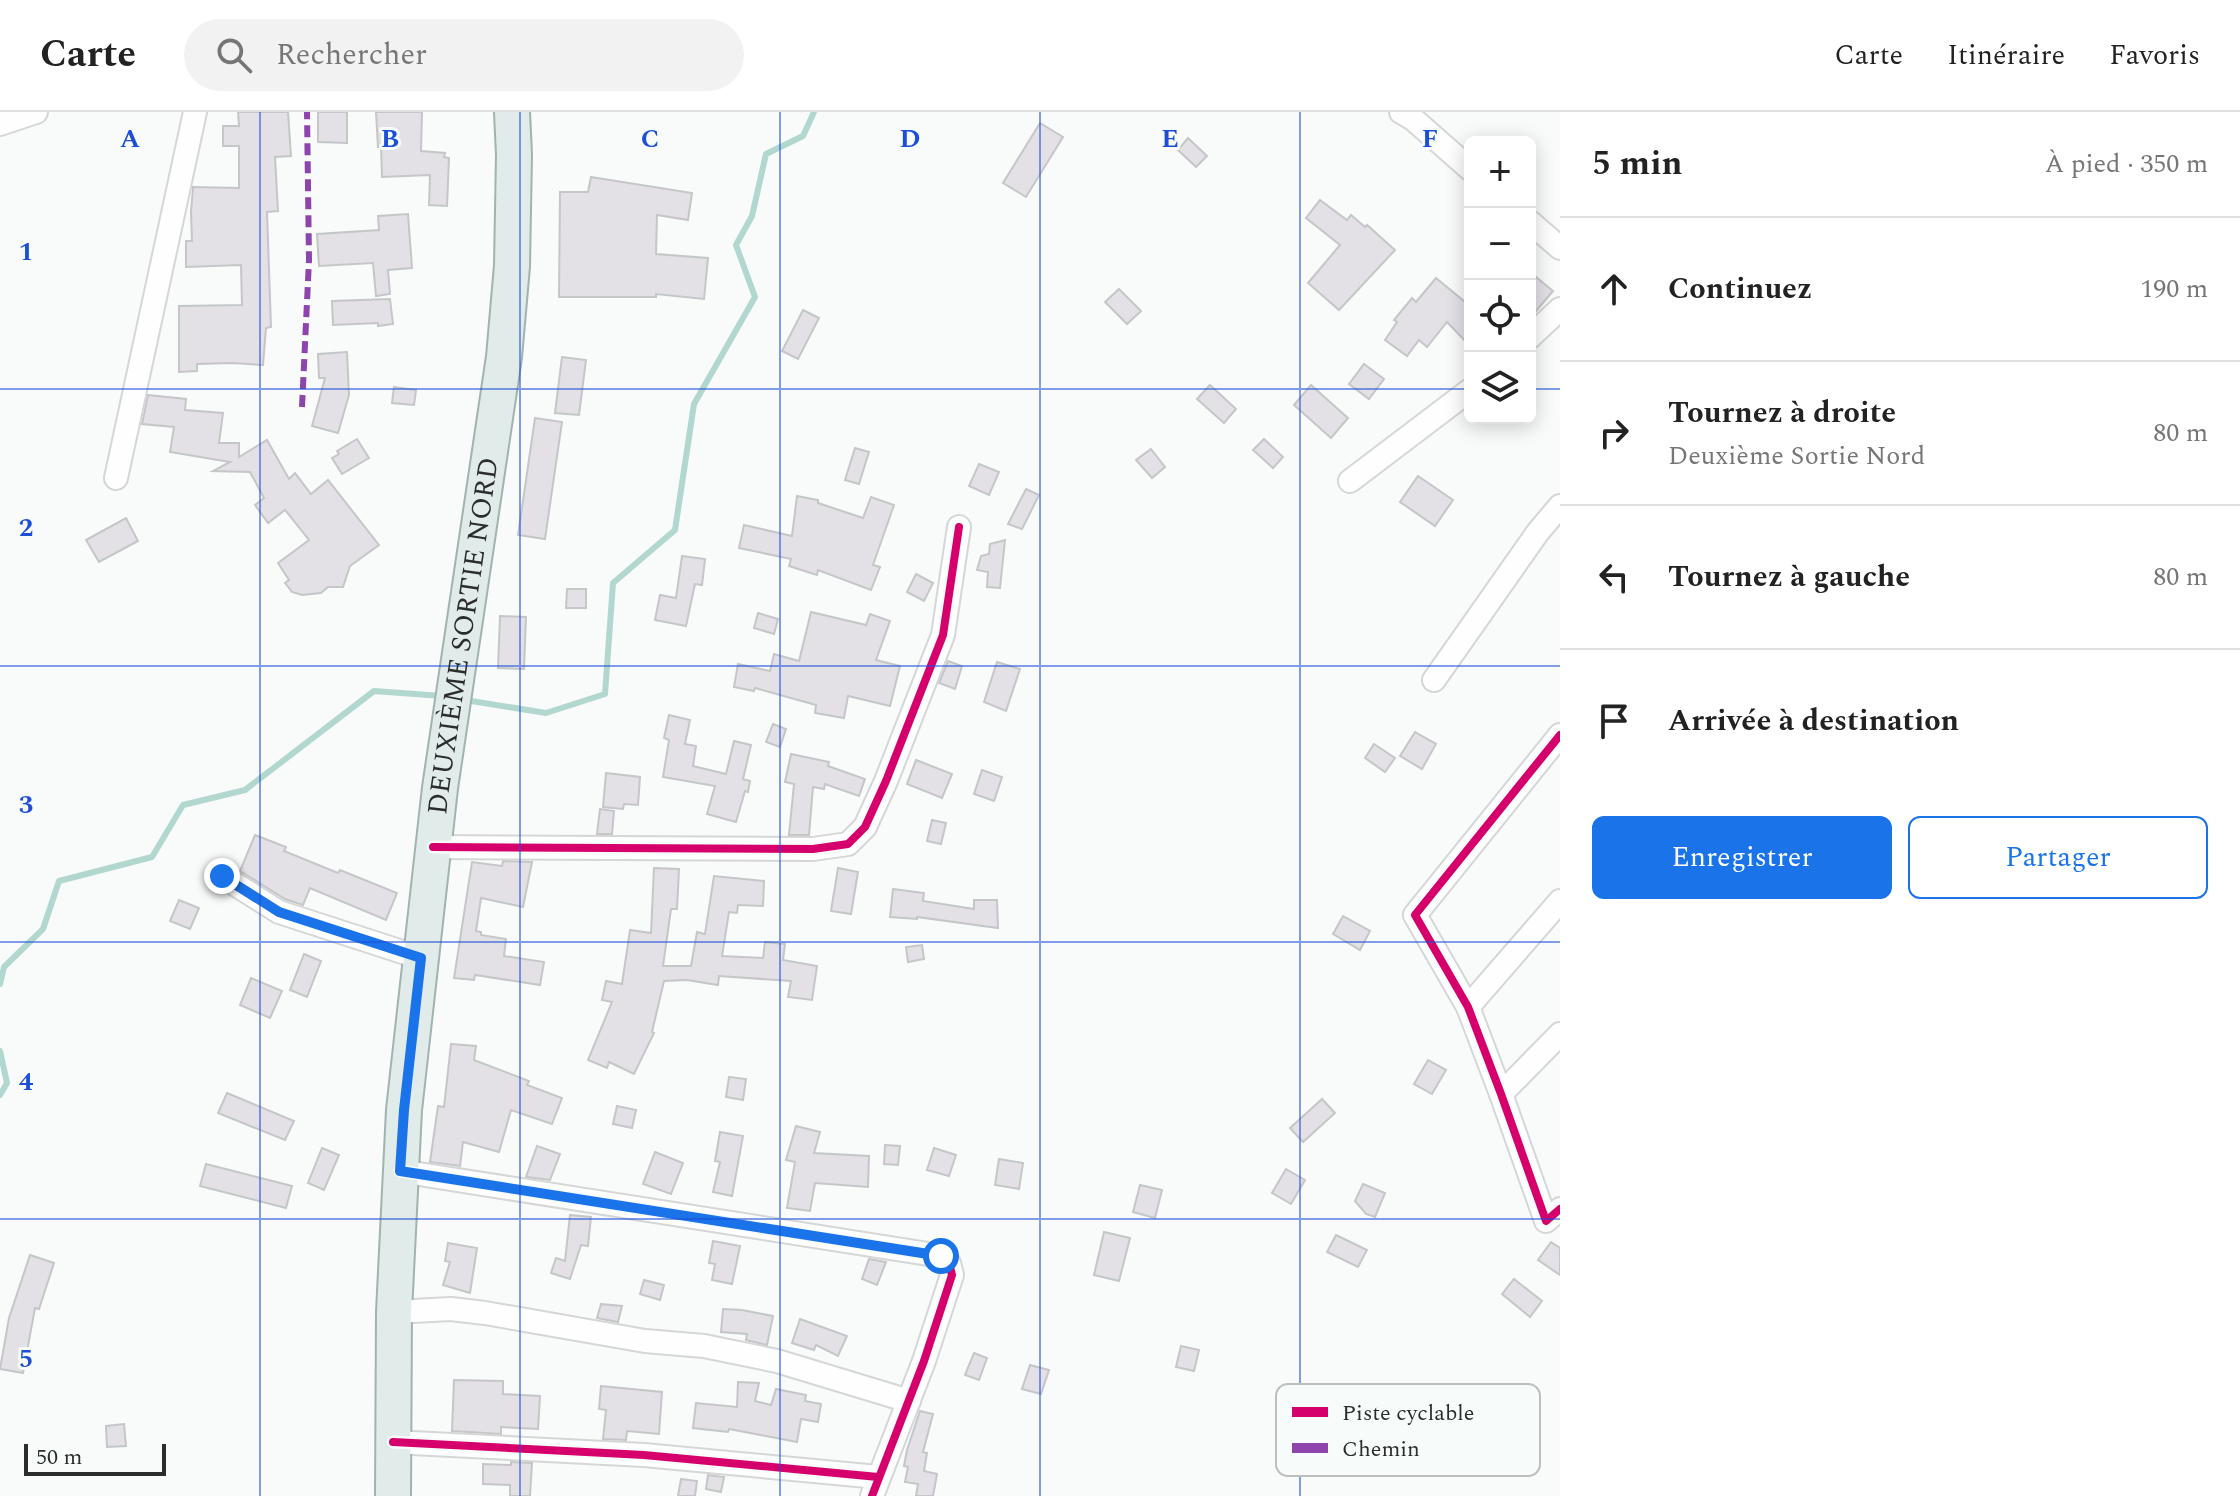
<!DOCTYPE html>
<html lang="fr">
<meta charset="utf-8">
<style>
body{margin:0;font-family:Spectral,serif;background:#f2f2f2;color:#222}
.controls{position:absolute;right:24px;top:24px;display:grid;overflow:hidden;border-radius:12px;box-shadow:0 4px 20px #0003}
.controls button{width:72px;height:72px;display:grid;place-items:center;padding:0;border:0;border-bottom:2px solid #e0e0e0;background:#fff;color:#222;font:40px sans-serif}
.scale{position:absolute;left:24px;bottom:20px;width:142px;box-sizing:border-box;padding-left:8px;border:4px solid #2b2d2d;border-top:0;font-size:22px;line-height:28px;white-space:nowrap;color:#2b2d2d;-webkit-text-stroke:6px #f7fcfb;paint-order:stroke}
.stop{position:absolute;width:24px;height:24px;margin:-18px;border:6px solid #1a73e8;border-radius:50%;background:#fff}
.stop.end{background:#1a73e8;border-color:#fff;box-shadow:0 2px 8px #0008}
.list{margin:0;padding:0;list-style:none}
h2{display:flex;justify-content:space-between;align-items:center;height:104px;margin:0;padding:0 32px;font-size:34px}
h2 small{font-size:26px;font-weight:400;color:#767676}
.list li{display:grid;grid-template-columns:52px 1fr auto;gap:24px;align-items:center;box-sizing:border-box;height:144px;padding:0 32px;border-top:2px solid #e0e0e0}
.list b{display:block;font-size:30px;white-space:nowrap}
.list p{margin:0;font-size:26px;white-space:nowrap;color:#767676}
.list em{font-size:26px;font-style:normal;color:#767676}
.actions{display:flex;gap:16px;padding:24px 32px}
.actions a{flex:1;padding:18px 0;border:2px solid #1a73e8;border-radius:12px;text-align:center;font-size:28px;color:#1a73e8}
.actions .main{background:#1a73e8;color:#fff}
.icon{flex:none;width:44px;height:44px;fill:none;stroke:currentColor;stroke-width:2;stroke-linecap:round;stroke-linejoin:round}
.map{position:relative;flex:none;width:1560px;height:1384px;overflow:hidden}
header{display:flex;align-items:center;gap:48px;box-sizing:border-box;height:112px;padding:0 40px;background:#fff;border-bottom:2px solid #e0e0e0}
header strong{font-size:38px}
nav{display:flex;gap:44px;margin-inline-start:auto;font-size:28px}
.search{width:560px;height:72px;background:#f2f2f2;display:flex;align-items:center;gap:20px;box-sizing:border-box;padding:0 28px;border-radius:44px;color:#767676;font-size:30px}
main{display:flex}
aside{flex:1;background:#fff}
.map>svg:first-child{display:block}
.lines{fill:none;stroke-linecap:round;stroke-linejoin:round}
.stream{stroke:#b2d7cf;stroke-width:6}
.building{fill:#e3e0e6;stroke:#c5c6c7;stroke-width:2}
.street-casing{stroke:#d5d6d6;stroke-width:26}
.primary-casing{stroke:#a1b3b0;stroke-width:38}
.street{stroke:#fefefe;stroke-width:22}
.primary{stroke:#e1ebea;stroke-width:34}
.quiet{stroke:#8e44ad;stroke-width:6;stroke-dasharray:12 6;stroke-linecap:butt}
.cycleway-casing{stroke:#f7fcfb;stroke-width:13}
.cycleway{stroke:#d6006c;stroke-width:8}
.route{stroke:#1a73e8;stroke-width:10}
.grid{fill:none;stroke:#1d4ed8;stroke-width:2;stroke-opacity:0.55}
.labels{text-anchor:middle;dominant-baseline:central;stroke-width:6;stroke-linejoin:round;paint-order:stroke}
.street-label{font-size:28px;fill:#2b2d2d;stroke:#f7fcfb}
.key{fill:#f7fcfb;stroke:#babebd;stroke-width:2}
.key-label{font-size:22px;fill:#2b2d2d}
.grid-label{font-size:26px;text-anchor:middle;font-weight:bold;fill:#1d4ed8;stroke:#f7fcfb;stroke-width:6;stroke-linejoin:round;paint-order:stroke}
</style>
<header>
<strong>Carte</strong>
<div class="search"><svg class="icon" aria-label="search" viewBox="0 0 24 24"><circle cx="10" cy="10" r="6"/><path d="M15 15l6 6"/></svg>Rechercher</div>
<nav><a>Carte</a><a>Itinéraire</a><a>Favoris</a></nav>
</header>
<main>
<div class="map">
<svg width="1560" height="1384" viewBox="0 0 1560 1384">
<rect width="100%" height="100%" fill="#f8fbfa"/>
<g class="lines">
<!-- stream -->
<g class="stream">
<path d="M465 588 546 601 605 582 613 471 675 418 694 292 755 185 736 133 752 104 766 42 803 24 814 0"/>
<path d="M0 872 4 855 43 817 59 769 152 745 183 693 245 678 374 579 442 584"/>
<path d="M0 939 7 971 0 983"/>
</g>
</g>
<!-- building -->
<g class="building">
<path d="M238 0H288L291 44 275 45 278 99 267 100 271 215 266 216 263 253 232 251 197 252V259L179 260V194L242 193 241 153 186 155V129H192L191 100 193 75 239 76V34H223V14H239Z"/>
<path d="M318 0H347V31L318 30Z"/>
<path d="M376 0H422L421 39 445 41 444 45 449 46 447 94 429 93 430 63 382 65 381 35H378Z"/>
<path d="M1040 11 1063 25 1026 85 1003 71Z"/>
<path d="M1188 26 1207 44 1196 55 1178 38Z"/>
<path d="M591 65 692 81 688 108 657 103 656 142 708 146 704 187 656 182V185H559L560 80H588Z"/>
<path d="M1320 88 1347 108 1351 103 1365 115 1367 113 1395 138 1339 198 1308 171 1340 133 1306 106Z"/>
<path d="M408 102 412 156 388 158 390 182 376 184 373 151 319 154 317 122 379 118 378 104Z"/>
<path d="M1530 160 1553 179 1530 206Z"/>
<path d="M1436 166 1470 194V234L1447 210 1427 235 1419 228 1407 244 1385 228 1397 210 1394 208 1412 186 1416 190Z"/>
<path d="M1119 177 1141 199 1127 212 1105 190Z"/>
<path d="M390 187 393 212 378 214V211L333 213 332 189Z"/>
<path d="M803 198 819 206 798 247 782 239Z"/>
<path d="M347 240 349 283 338 321 312 314 325 266H319L318 242Z"/>
<path d="M562 245 586 248 579 303 555 301Z"/>
<path d="M1364 252 1384 267 1369 287 1349 272Z"/>
<path d="M1210 273 1236 297 1224 311 1197 287Z"/>
<path d="M1311 273 1348 306 1331 326 1294 293Z"/>
<path d="M394 275 416 278 414 293 392 291Z"/>
<path d="M148 283 186 287 185 298 223 301 219 331H239V345L267 328 289 367 295 361 311 382 328 368 379 433 350 454 343 475H328L321 481 302 483 292 480 285 471 289 468 278 451 309 428 285 398 268 411 255 393 264 386 250 360 213 359 230 350 170 340 174 315 142 312Z"/>
<path d="M535 306 562 310 545 427 518 423Z"/>
<path d="M357 327 369 346 342 362 332 346 339 342 337 339Z"/>
<path d="M1264 327 1283 345 1273 356 1253 338Z"/>
<path d="M855 336 869 340 859 372 845 368Z"/>
<path d="M1151 337 1165 355 1152 366 1136 348Z"/>
<path d="M979 352 999 360 989 383 969 374Z"/>
<path d="M1418 364 1453 388 1435 414 1400 390Z"/>
<path d="M1026 377 1039 383 1022 417 1008 412Z"/>
<path d="M797 384 818 388V391L863 406 871 385 894 393 873 453 880 455 871 478 818 458 817 463 789 454 791 447 739 436 744 413 792 424Z"/>
<path d="M126 406 138 429 99 450 86 428Z"/>
<path d="M1005 428 1000 476 987 475 988 460 977 458 981 444 989 442 990 432Z"/>
<path d="M682 444 705 447 702 473 695 472 686 514 655 508 660 483 676 486Z"/>
<path d="M916 462 933 471 924 489 907 480Z"/>
<path d="M567 477H586V496H566Z"/>
<path d="M811 500 866 513 870 502 890 509 876 548 900 554 890 594 848 584 844 606 815 601 816 593 755 576 754 579 734 575 738 552 770 559 774 542 799 549Z"/>
<path d="M758 501 778 507 774 522 754 516Z"/>
<path d="M500 504 526 505 524 557 498 556Z"/>
<path d="M948 549 962 554 955 577 939 571Z"/>
<path d="M997 550 1020 557 1006 599 984 590Z"/>
<path d="M669 603 690 608 685 632 696 634 693 654 726 662 734 629 751 633 743 667 750 669 748 680 745 679 736 710 707 702 715 674 663 665 669 628 664 626Z"/>
<path d="M773 612 786 617 780 635 766 630Z"/>
<path d="M1415 620 1436 632 1422 657 1400 644Z"/>
<path d="M1374 632 1395 646 1385 660 1365 646Z"/>
<path d="M791 642 829 650 828 654 865 667 859 684 825 672 824 677 813 675 809 723H789L794 672 785 670Z"/>
<path d="M916 648 952 662 942 686 907 672Z"/>
<path d="M982 658 1002 665 994 689 974 682Z"/>
<path d="M606 661 640 665 638 693 624 692 623 697 603 695Z"/>
<path d="M600 697 614 699 612 722H597Z"/>
<path d="M932 708 946 711 941 732 927 729Z"/>
<path d="M255 723 286 735 284 739 338 761 340 758 397 781 386 808 310 776 303 793 285 787 240 759Z"/>
<path d="M503 749 532 750 523 795 481 786 476 819 481 820V823L506 827 504 844 544 850 540 873 475 863 474 868 454 866 472 750 502 754Z"/>
<path d="M654 756 679 757 677 797H671L663 854H691L697 820 705 822 714 764 764 769 763 794 738 793 737 801 729 800 722 844 763 846 765 830 785 832 783 848 817 854 812 888 788 885 791 869 719 864 718 873 687 868 664 869 652 920 654 921 634 962 609 950 607 956 588 948 612 890 602 888 606 869 622 872 630 818 651 821Z"/>
<path d="M838 756 858 760 851 802 831 799Z"/>
<path d="M893 777 924 781 923 789 974 797V788H997L998 816 917 805V807L890 805Z"/>
<path d="M179 788 199 796 190 817 170 809Z"/>
<path d="M1343 804 1370 819 1360 838 1333 822Z"/>
<path d="M922 833 924 847 908 850 906 835Z"/>
<path d="M304 842 321 849 307 885 290 878Z"/>
<path d="M251 866 282 879 270 906 240 893Z"/>
<path d="M451 932 476 934 474 948 529 969 527 973 562 986 552 1012 511 998 499 1040 463 1030 460 1054 430 1050 438 994 444 995Z"/>
<path d="M1428 948 1446 958 1432 982 1414 972Z"/>
<path d="M729 965 746 967 743 988 726 985Z"/>
<path d="M227 981 294 1009 285 1028 218 1001Z"/>
<path d="M1322 987 1335 1001 1303 1030 1290 1016Z"/>
<path d="M617 994 636 998 632 1016 613 1012Z"/>
<path d="M796 1014 820 1020 814 1041 869 1044 868 1075 815 1071 810 1099 787 1096 795 1050 786 1048Z"/>
<path d="M720 1020 743 1024 732 1084 713 1080 720 1050 715 1049Z"/>
<path d="M885 1033 900 1034 898 1053 884 1052Z"/>
<path d="M537 1034 560 1042 550 1068 526 1065Z"/>
<path d="M322 1036 339 1043 324 1078 308 1071Z"/>
<path d="M934 1036 956 1043 949 1064 927 1058Z"/>
<path d="M655 1040 683 1051 671 1082 643 1072Z"/>
<path d="M999 1047 1023 1051 1019 1077 995 1073Z"/>
<path d="M206 1052 292 1074 286 1096 200 1074Z"/>
<path d="M1286 1057 1305 1068 1291 1092 1272 1081Z"/>
<path d="M1363 1072 1385 1081 1375 1105 1366 1102 1355 1089Z"/>
<path d="M1140 1073 1162 1078 1155 1106 1133 1100Z"/>
<path d="M570 1103 591 1105 588 1134 581 1133 570 1167 551 1161 556 1146 565 1149Z"/>
<path d="M1104 1120 1130 1126 1119 1169 1094 1163Z"/>
<path d="M1336 1123 1367 1138 1358 1155 1327 1140Z"/>
<path d="M713 1129 740 1134 732 1172 712 1168 715 1152 709 1151Z"/>
<path d="M1551 1130 1560 1136V1163L1538 1148Z"/>
<path d="M448 1131 477 1136 470 1181 443 1173 450 1150 445 1149Z"/>
<path d="M30 1143 54 1151 39 1197 35 1196 23 1261 0 1257 9 1206Z"/>
<path d="M869 1147 886 1150 877 1173 862 1167Z"/>
<path d="M1514 1167 1542 1189 1530 1205 1502 1182Z"/>
<path d="M644 1168 664 1173 660 1188 640 1182Z"/>
<path d="M601 1192 622 1194 618 1210 597 1206Z"/>
<path d="M723 1197 742 1198 773 1204 767 1233 746 1228 747 1222 721 1220Z"/>
<path d="M800 1207 847 1224 838 1244 816 1233 814 1238 792 1231Z"/>
<path d="M1181 1234 1199 1238 1194 1259 1176 1255Z"/>
<path d="M974 1241 987 1246 979 1268 965 1263Z"/>
<path d="M1030 1253 1049 1258 1041 1282 1022 1277Z"/>
<path d="M454 1268 503 1269V1282L540 1284 538 1317 501 1315V1322L452 1319Z"/>
<path d="M738 1270 759 1271 755 1289 771 1293 776 1277 806 1283 805 1289 821 1292 818 1310 801 1307 797 1330 729 1317 728 1320 693 1316 696 1291 737 1295Z"/>
<path d="M601 1274 662 1280 659 1322 627 1319 626 1328 603 1327 606 1298 599 1297Z"/>
<path d="M920 1299 933 1302 923 1340 927 1341 924 1359 937 1362 933 1384H916L918 1372 905 1370 908 1355 904 1354 907 1338Z"/>
<path d="M124 1312 126 1334 107 1335 106 1314Z"/>
<path d="M511 1350 532 1351 530 1384H510V1373L483 1372V1352L511 1353Z"/>
<path d="M708 1363 724 1365 721 1380 706 1377Z"/>
<path d="M681 1367 697 1369 695 1384H678Z"/>
</g>
<g class="lines">
<defs>
<g id="street">
<path d="M1401 0 1413 7 1470 57"/>
<path d="M0 12 36 0"/>
<path d="M1530 110 1560 136"/>
<path d="M1530 225 1560 197"/>
<path d="M116 366 195 0"/>
<path d="M1350 369 1470 278"/>
<path d="M1434 568 1538 420 1560 394"/>
<path d="M1560 623 1415 803 1468 895 1501 982 1546 1109 1560 1097"/>
<path d="M433 735 813 737 848 732 865 715 886 669 943 523 959 415"/>
<path d="M222 764 279 800 421 846"/>
<path d="M1468 895 1560 789"/>
<path d="M1501 982 1560 922"/>
<path d="M400 1059 941 1144 949 1151 952 1163 924 1249 872 1384"/>
<path d="M394 1200 451 1197 485 1201 645 1229 704 1234 777 1249 909 1289"/>
<path d="M393 1330 644 1343 878 1365"/>
</g>
<g id="primary">
<path id="s1" d="M393 1384 394 1200 404 998 440 676 504 245 512 154 514 43 512 0"/>
</g>
</defs>
<!-- street casing -->
<use href="#street" class="street-casing"/>
<!-- primary casing -->
<use href="#primary" class="primary-casing"/>
<!-- street -->
<use href="#street" class="street"/>
<!-- primary -->
<use href="#primary" class="primary"/>
<!-- quiet -->
<path class="quiet" d="M302 295 309 148 307 0"/>
<defs>
<g id="cycleway">
<path d="M1560 623 1415 803 1468 895 1501 982 1546 1109 1560 1097"/>
<path d="M433 735 813 737 848 732 865 715 886 669 943 523 959 415"/>
<path d="M400 1059 941 1144 949 1151 952 1163 924 1249 872 1384"/>
<path d="M393 1330 644 1343 878 1365"/>
</g>
</defs>
<!-- cycleway casing -->
<use href="#cycleway" class="cycleway-casing"/>
<!-- cycleway -->
<use href="#cycleway" class="cycleway"/>
</g>
<g class="lines">
<!-- route -->
<path class="route" d="M222 764 279 800 421 846 404 998 400 1059 941 1144"/>
</g>
<!-- grid -->
<path class="grid" d="M260 0V1384M520 0V1384M780 0V1384M1040 0V1384M1300 0V1384M0 277H1470M1530 277H1560M0 554H1560M0 830H1560M0 1107H1560"/>
<g class="labels">
<!-- street labels -->
<g class="street-label">
<text stroke="none"><textPath href="#s1" startOffset="864">DEUXIÈME SORTIE NORD</textPath></text>
</g>
</g>
<!-- legend -->
<rect x="1276" y="1272" width="264" height="92" rx="12" class="key"/>
<rect x="1292" y="1295" width="36" height="10" fill="#d6006c"/>
<rect x="1292" y="1331" width="36" height="10" fill="#8e44ad"/>
<g class="key-label">
<text x="1342" y="1308">Piste cyclable</text>
<text x="1342" y="1344">Chemin</text>
</g>
<g class="grid-label">
<text x="130" y="35">A</text>
<text x="390" y="35">B</text>
<text x="650" y="35">C</text>
<text x="910" y="35">D</text>
<text x="1170" y="35">E</text>
<text x="1430" y="35">F</text>
<text x="26" y="148">1</text>
<text x="26" y="424">2</text>
<text x="26" y="701">3</text>
<text x="26" y="978">4</text>
<text x="26" y="1255">5</text>
</g>
</svg>
<div class="controls">
<button>+</button>
<button>−</button>
<button><svg class="icon" aria-label="locate" viewBox="0 0 24 24"><circle cx="12" cy="12" r="6"/><path d="M12 2v4M12 18v4M2 12h4M18 12h4"/></svg></button>
<button><svg class="icon" aria-label="layers" viewBox="0 0 24 24"><path d="M12 4l9 5-9 5-9-5zM3 14l9 5 9-5"/></svg></button>
</div>
<div class="scale">50 m</div>
<div class="stop" style="left:941px;top:1144px"></div>
<div class="stop end" style="left:222px;top:764px"></div>
</div>
<aside>
<h2>5 min<small>À pied · 350 m</small></h2>
<ul class="list">
<li><svg class="icon" aria-label="ahead" viewBox="0 0 24 24"><path d="M12 20V5M6 11l6-6 6 6"/></svg><div><b>Continuez</b></div><em>190 m</em></li>
<li><svg class="icon" aria-label="right" viewBox="0 0 24 24"><path d="M7 20v-9h11M14 6l5 5-5 5"/></svg><div><b>Tournez à droite</b><p>Deuxième Sortie Nord</p></div><em>80 m</em></li>
<li><svg class="icon" aria-label="left" viewBox="0 0 24 24"><path d="M17 20v-9H6M10 6l-5 5 5 5"/></svg><div><b>Tournez à gauche</b></div><em>80 m</em></li>
<li><svg class="icon" aria-label="arrive" viewBox="0 0 24 24"><path d="M6 21V4h12l-3 4 3 4H6"/></svg><div><b>Arrivée à destination</b></div></li>
</ul>
<div class="actions"><a class="main">Enregistrer</a><a>Partager</a></div>
</aside>
</main>
